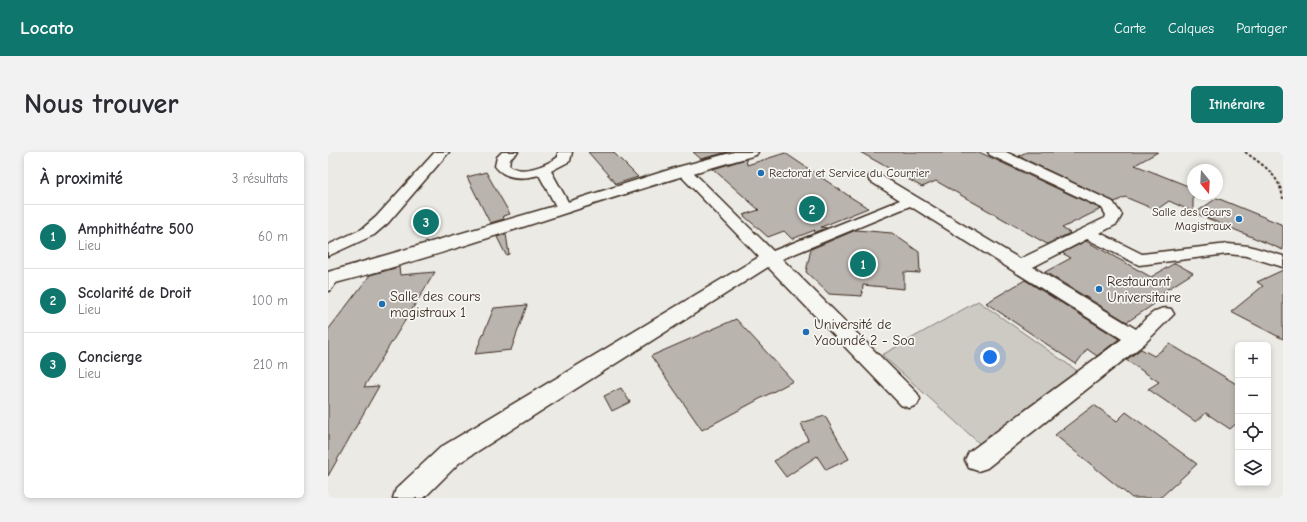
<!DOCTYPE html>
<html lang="fr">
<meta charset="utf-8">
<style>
body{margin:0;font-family:"Comic Neue",sans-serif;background:#f2f2f3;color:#2b2b33}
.controls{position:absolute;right:12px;bottom:12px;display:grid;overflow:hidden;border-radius:6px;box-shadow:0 2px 6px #0003}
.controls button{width:36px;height:36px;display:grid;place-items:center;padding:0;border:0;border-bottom:1px solid #e1e1e2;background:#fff;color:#2b2b33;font:20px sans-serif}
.compass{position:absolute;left:859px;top:12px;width:36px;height:36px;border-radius:50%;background:#fff;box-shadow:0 2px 6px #0003;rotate:162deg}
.you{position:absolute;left:662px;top:205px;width:14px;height:14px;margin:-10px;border:3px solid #fff;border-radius:50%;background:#1a73e8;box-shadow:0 0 0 6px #1a73e833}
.badge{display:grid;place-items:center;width:26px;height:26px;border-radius:50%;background:#0f766e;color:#fff;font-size:13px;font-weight:700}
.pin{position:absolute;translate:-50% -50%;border:2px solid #fff;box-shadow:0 1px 4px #0006}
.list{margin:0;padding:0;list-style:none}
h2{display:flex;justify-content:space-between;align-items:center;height:52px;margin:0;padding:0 16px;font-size:17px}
h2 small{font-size:13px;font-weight:400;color:#7c7c81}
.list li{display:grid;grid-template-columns:26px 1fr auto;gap:12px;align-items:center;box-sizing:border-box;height:64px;padding:0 16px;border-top:1px solid #e1e1e2}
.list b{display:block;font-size:15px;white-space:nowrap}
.list p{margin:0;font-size:13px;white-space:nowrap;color:#7c7c81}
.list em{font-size:13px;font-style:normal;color:#7c7c81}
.icon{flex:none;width:22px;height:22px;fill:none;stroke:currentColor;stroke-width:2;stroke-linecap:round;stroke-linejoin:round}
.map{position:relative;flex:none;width:955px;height:346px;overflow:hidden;border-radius:6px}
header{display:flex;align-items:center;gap:24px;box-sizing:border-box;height:56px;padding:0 20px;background:#0f766e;color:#fff}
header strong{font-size:19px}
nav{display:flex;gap:22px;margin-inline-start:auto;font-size:14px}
.intro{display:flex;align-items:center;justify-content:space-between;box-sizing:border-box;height:96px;padding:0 24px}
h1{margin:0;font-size:28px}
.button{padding:10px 18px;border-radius:6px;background:#0f766e;color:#fff;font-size:14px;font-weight:700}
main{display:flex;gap:24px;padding:0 24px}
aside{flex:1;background:#fff;border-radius:6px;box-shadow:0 2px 6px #0003}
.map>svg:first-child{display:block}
.green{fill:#cdcac4;stroke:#847a71}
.building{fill:#bab4ae;stroke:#3b2a1e}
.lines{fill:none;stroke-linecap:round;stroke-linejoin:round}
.service-casing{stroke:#3b2a1e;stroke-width:3}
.minor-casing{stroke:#3b2a1e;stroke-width:3}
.tertiary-casing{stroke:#3b2a1e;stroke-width:3}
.path{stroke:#3b2a1e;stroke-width:2;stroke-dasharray:3 2;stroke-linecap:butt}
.service{fill:#f6f6f2;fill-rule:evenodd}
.minor{fill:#f6f6f2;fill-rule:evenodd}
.tertiary{fill:#f6f6f2;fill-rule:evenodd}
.poi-dot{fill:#1f6fb2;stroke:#f6f6f2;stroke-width:1.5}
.labels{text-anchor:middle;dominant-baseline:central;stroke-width:3.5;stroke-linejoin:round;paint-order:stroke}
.far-poi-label{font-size:12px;fill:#3b2a1e;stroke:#f6f6f2;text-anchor:start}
.poi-label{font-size:14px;fill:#3b2a1e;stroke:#f6f6f2;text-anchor:start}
</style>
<header>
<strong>Locato</strong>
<nav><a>Carte</a><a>Calques</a><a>Partager</a></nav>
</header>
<div class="intro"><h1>Nous trouver</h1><a class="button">Itinéraire</a></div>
<main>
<aside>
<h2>À proximité<small>3 résultats</small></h2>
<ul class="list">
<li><span class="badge">1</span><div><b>Amphithéatre 500</b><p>Lieu</p></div><em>60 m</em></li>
<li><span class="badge">2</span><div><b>Scolarité de Droit</b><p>Lieu</p></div><em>100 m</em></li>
<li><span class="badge">3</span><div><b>Concierge</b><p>Lieu</p></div><em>210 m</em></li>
</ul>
</aside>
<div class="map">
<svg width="955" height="346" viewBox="0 0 955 346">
<rect width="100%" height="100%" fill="#ebeae5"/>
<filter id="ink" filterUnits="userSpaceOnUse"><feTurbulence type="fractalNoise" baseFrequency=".025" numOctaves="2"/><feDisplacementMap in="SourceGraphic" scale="8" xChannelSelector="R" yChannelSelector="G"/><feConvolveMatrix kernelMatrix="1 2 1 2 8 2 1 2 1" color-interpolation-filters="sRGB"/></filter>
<g filter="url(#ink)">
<!-- green -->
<path class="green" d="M650 149 751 220 652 292 554 203Z"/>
<!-- building -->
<g class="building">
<path d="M260 0H285L310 25 288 32Z"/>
<path d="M365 0H400L373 7Z"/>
<path d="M532 0H651L773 57 734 76 742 81 719 92 608 29 594 35Z"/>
<path d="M699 0H830L807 13 865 36V60L841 49 828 58 797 45 787 50 690 4Z"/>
<path d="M457 1 524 46 540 56 493 75 499 76 486 81 487 78 464 87 456 79 440 85 415 63 431 58 385 17 418 7 419 13Z"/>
<path d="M158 20 182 62 175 64 176 67 162 71 139 25Z"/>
<path d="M889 46 955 73V98L867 61Z"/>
<path d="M528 78 564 81 591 100 592 121 576 120V137L535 133 534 144 501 142 478 120 483 97Z"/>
<path d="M178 82 181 102 178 103 169 85Z"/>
<path d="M758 89 823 125 847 111 865 121 835 140 840 143 799 170 717 120 743 106 734 101Z"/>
<path d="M71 115 72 123 107 120 36 235 51 234 0 324V178L42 123Z"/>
<path d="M955 118V187L903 160 935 134 929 130Z"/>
<path d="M697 128 791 187 769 204 759 197 748 212 658 151Z"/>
<path d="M199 153 183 198 147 202 166 156Z"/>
<path d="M408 167 465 229 374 278 323 204Z"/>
<path d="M842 192 910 233V270L902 277 878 261 868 270 820 237 831 230 798 208 813 197 826 204Z"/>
<path d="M293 236 302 250 284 259 276 244Z"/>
<path d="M766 253 789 269 798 260 869 312 832 346H804L727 283Z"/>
<path d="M497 264 521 307 498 318 489 304 458 325 446 309 480 288 473 271Z"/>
</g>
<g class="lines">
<defs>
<path id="service" d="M8 121 13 124 3 138 0 139V129L5 122Z"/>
<g id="minor">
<path d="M107 0H121L60 71 46 83 0 104V93L34 77 48 65Z"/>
<path d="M174 0H190L182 7 181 13C193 24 219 13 230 5V0H244L242 9 223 19 244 57 241 60H231L211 23C196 27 177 28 167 14L169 5Z"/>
<path d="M660 0H678L785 50 794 63 789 72 772 81 814 102 900 92 921 94 955 104V115L919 104 900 102 811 113 759 87 705 115 808 177C818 167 828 153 843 157L846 162 816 192 659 316 650 319 641 316 637 308 641 300 794 187 582 54 454 107 589 241 592 247 589 253 581 256 573 253 440 115 131 311 96 346H65L68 337 113 295 431 105 350 21 348 18 350 15H360L445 99 572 48 542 29 540 26 542 23H552L692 107 777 66 778 63 774 56 662 3Z"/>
</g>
<path id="tertiary" d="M406 0H430L428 3C284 42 144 96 0 133V120L230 53 350 15Z"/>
</defs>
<!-- service casing -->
<use href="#service" class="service-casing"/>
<!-- minor casing -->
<use href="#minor" class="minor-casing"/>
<!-- tertiary casing -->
<use href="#tertiary" class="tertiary-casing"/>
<!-- path -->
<path class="path" d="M917 0C935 13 952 23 955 47"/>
<!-- service -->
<use href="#service" class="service"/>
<!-- minor -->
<use href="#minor" class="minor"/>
<!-- tertiary -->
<use href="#tertiary" class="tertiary"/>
</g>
</g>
<!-- markers -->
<g class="poi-dot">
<circle cx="433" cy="21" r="4"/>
<circle cx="911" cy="67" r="4"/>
<circle cx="771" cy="137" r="4"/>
<circle cx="54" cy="152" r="4"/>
<circle cx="478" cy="180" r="4"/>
</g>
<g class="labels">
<!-- far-poi labels -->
<g class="far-poi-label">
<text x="441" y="21">Rectorat et Service du Courrier</text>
<text x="903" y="60" text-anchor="end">Salle des Cours<tspan x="903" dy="14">Magistraux</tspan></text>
</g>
<!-- poi labels -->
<g class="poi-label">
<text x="779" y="129">Restaurant<tspan x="779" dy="16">Universitaire</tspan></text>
<text x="62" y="144">Salle des cours<tspan x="62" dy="16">magistraux 1</tspan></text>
<text x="486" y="172">Université de<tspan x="486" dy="16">Yaoundé 2 - Soa</tspan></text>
</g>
</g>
</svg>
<div class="controls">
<button>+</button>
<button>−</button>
<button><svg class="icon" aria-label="locate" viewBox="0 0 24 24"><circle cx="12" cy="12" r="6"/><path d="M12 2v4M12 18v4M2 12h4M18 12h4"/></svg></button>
<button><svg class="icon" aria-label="layers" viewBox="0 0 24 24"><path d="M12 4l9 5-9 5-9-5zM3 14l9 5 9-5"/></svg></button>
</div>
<svg class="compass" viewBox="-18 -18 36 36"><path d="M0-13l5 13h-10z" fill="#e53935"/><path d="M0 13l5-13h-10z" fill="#7c7c81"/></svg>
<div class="you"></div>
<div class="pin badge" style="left:535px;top:112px">1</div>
<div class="pin badge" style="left:484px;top:57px">2</div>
<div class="pin badge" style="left:98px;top:70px">3</div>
</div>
</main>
